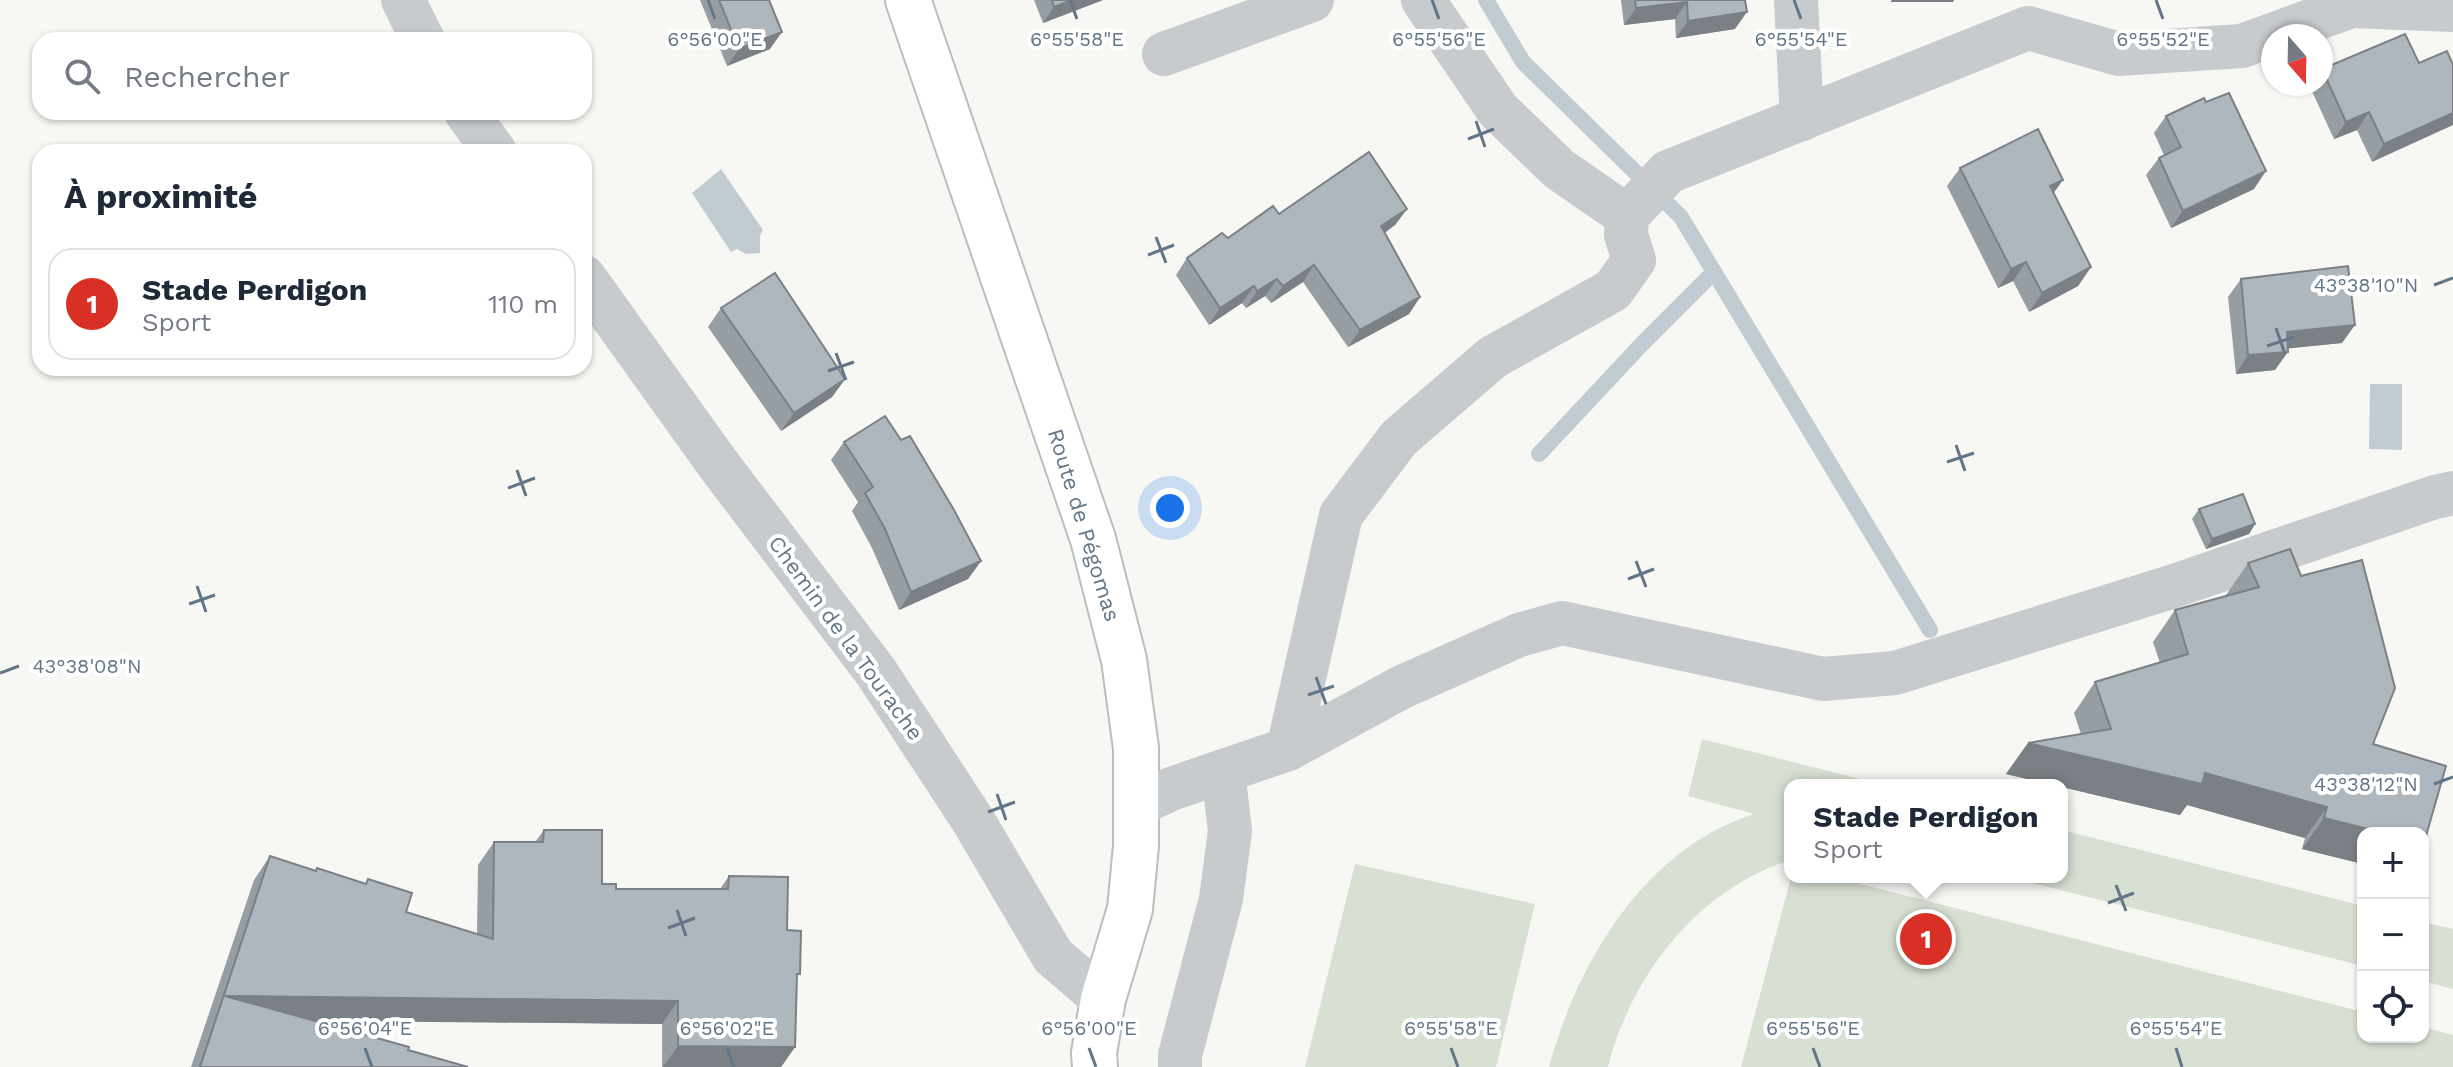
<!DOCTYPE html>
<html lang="fr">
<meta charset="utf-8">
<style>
body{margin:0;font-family:"Work Sans",sans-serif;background:#f6f6f7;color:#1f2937}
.controls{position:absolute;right:24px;bottom:24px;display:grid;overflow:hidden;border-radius:16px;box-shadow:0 2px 6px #0004}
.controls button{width:72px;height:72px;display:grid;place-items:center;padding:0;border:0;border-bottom:2px solid #e0e1e3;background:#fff;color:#1f2937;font:40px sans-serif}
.compass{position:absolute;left:2261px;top:24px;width:72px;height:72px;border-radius:50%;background:#fff;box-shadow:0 2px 6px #0004;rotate:160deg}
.you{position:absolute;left:1170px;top:508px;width:28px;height:28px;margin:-20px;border:6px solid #fff;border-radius:50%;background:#1a73e8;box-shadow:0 0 0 12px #1a73e833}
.badge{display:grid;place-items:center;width:52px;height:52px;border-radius:50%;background:#d93025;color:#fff;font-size:26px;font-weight:700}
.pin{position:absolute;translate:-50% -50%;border:4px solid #fff;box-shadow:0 2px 8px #0006}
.popup{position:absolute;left:1784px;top:779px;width:284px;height:104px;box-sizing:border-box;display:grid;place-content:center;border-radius:16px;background:#fff;filter:drop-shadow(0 2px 6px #0005);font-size:26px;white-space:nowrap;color:#747a83}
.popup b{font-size:30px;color:#1f2937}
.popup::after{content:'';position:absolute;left:50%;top:100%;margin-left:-16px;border:16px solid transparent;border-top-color:#fff}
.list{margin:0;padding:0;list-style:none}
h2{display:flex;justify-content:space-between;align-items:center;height:104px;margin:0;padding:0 32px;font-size:34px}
h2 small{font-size:26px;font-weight:400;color:#747a83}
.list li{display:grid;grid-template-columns:52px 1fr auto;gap:24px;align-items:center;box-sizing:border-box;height:112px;margin:0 16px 16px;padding:0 16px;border:2px solid #e0e1e3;border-radius:24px}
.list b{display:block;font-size:30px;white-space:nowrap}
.list p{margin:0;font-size:26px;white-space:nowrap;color:#747a83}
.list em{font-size:26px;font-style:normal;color:#747a83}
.icon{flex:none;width:44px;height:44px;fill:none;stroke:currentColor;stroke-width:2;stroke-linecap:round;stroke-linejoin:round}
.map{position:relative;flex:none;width:2453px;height:1067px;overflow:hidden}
.search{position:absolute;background:#fff;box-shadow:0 2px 6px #0004;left:32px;top:32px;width:560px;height:88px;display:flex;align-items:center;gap:20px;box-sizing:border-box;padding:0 28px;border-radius:24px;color:#747a83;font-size:30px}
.panel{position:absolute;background:#fff;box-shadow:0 2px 6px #0004;left:32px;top:144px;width:560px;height:232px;border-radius:24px}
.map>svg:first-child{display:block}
.green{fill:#d8e0d4}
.water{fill:#c0ccd2}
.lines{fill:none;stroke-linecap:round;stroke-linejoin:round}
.stream{stroke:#c0ccd2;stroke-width:16}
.major-casing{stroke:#babec2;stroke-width:48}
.minor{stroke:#c7cbce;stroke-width:44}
.major{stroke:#fff;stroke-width:44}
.wall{fill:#969da3}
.shaded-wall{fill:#7a8085}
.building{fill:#afb7be;stroke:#7a8085;stroke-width:2}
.ticks{fill:none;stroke:#637688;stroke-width:3}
.labels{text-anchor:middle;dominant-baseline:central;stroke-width:8;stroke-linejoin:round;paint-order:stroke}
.street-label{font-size:22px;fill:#637688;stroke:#fff}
.ticks-label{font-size:20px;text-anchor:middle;fill:#637688;stroke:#fff;stroke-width:8;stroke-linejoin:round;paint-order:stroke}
</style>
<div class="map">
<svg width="2453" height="1067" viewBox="0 0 2453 1067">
<rect width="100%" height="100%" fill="#f7f7f4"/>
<!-- green -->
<g class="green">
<path d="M1702 739 1884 785H1790V860C1698 889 1631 975 1608 1067H1549C1578 962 1644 849 1754 814L1688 796Z"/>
<path d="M2062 830 2363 906V966L2008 877H2062Z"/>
<path d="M1355 864 1535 904 1496 1067H1305Z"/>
<path d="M1791 877H1833L2363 1012V1037H2423V1027L2453 1035V1067H1741Z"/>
<path d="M2423 922 2453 929V989L2423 981Z"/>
</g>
<!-- water -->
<g class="water">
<path d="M721 169 763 230 760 235V253L746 254 737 249 731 252 692 193Z"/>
<path d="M2370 384H2402V450L2369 449Z"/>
</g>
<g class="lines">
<!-- stream -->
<g class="stream">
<path d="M1486 0 1523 62 1681 217 1714 272 1641 345 1539 454"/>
<path d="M1714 272 1930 630"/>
</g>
<defs>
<path id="major" d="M908 0 1093 539 1124 660 1136 748V846L1130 909 1103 999 1094 1053 1095 1067"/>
</defs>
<!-- major casing -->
<use href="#major" class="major-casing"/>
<!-- minor -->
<g class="minor">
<path d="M403 0 423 40"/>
<path d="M1423 0 1498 110 1559 169 1627 216"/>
<path d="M1796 0 1802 119"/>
<path d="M1164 54 1312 0"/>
<path d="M466 112 495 152"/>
<path d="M584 277 718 464 876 672 974 822 1053 956 1103 999"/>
<path d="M1288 749 1402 687 1519 635 1562 623 1823 679 1895 673 2171 587 2435 497 2453 493"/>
<path d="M1136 805 1171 789 1288 749 1341 515 1399 438 1493 357 1613 290 1634 260 1626 235 1627 216 1668 172 2028 28 2119 54 2242 46 2351 6 2453 10"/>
<path d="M1180 1067V1055L1221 899 1230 831 1223 771"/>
</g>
<!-- major -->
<use href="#major" class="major"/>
</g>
<!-- wall -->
<g class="wall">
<path d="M700 0H769L770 49 727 66Z"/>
<path d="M1034 0H1103L1043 23Z"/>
<path d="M1621 0H1745L1735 29 1676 38 1675 19 1624 25Z"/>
<path d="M2419 63 2453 65 2372 162 2357 130 2334 139 2310 87 2312 84H2321V71L2322 69Z"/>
<path d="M2206 102 2254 189 2171 228 2146 175 2159 158 2164 155 2154 133 2166 116Z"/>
<path d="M1960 168 2054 193 2091 267 2078 286 2029 312 2013 281 1998 288 1947 186Z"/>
<path d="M1407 209 1395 225 1385 233 1420 297 1409 314 1348 347 1303 282 1271 303 1265 296 1246 308 1242 303 1209 325 1176 275 1187 258 1279 214Z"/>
<path d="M2241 279 2342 343 2287 348 2275 370 2236 374 2228 297Z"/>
<path d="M721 308 845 379 832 397 781 431 708 327Z"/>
<path d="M844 442 981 561 968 579 899 610 872 548 852 511 858 502 831 460Z"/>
<path d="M2199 509 2255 524 2249 534 2206 549 2192 519Z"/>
<path d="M2290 549 2301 576 2362 560 2395 688 2373 744 2446 766 2423 844V833H2363V864L2302 849 2305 838 2187 805 2180 815 2062 787V785H2053L2006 774 2028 743 2081 734 2074 713 2095 682 2160 663 2153 642 2175 610 2227 596 2226 595 2248 563Z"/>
<path d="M544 830 602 884 616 889H720L729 876 787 930 797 979 795 1047 781 1067H662V1024L313 1020 408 1050 468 1067H191L254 880 270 856 315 871 317 868 365 884 368 879 406 912 477 934 478 865 494 842H535Z"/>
</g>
<!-- shaded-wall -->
<g class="shaded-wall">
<path d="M1072 0H1103L1043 23 1054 7Z"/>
<path d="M1892 0H1954L1953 2H1890Z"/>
<path d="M1687 2 1675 19 1624 25 1636 8Z"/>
<path d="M1747 12 1735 29 1676 38 1688 21Z"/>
<path d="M782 32 770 49 727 66 739 49Z"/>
<path d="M2369 112 2357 130 2334 139 2346 122Z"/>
<path d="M2453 113V125L2372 162 2384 144Z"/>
<path d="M2266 171 2254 189 2171 228 2183 211Z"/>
<path d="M2063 180 2050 198V186Z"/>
<path d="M1407 209 1395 225 1369 243 1381 226Z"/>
<path d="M2026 262 2013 281 1998 288 2011 269Z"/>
<path d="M1314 265 1303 282 1271 303 1283 286Z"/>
<path d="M2091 267 2078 286 2029 312 2042 293Z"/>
<path d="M1277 279 1265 296 1246 308 1257 291Z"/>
<path d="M1254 286 1242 303 1209 325 1220 308Z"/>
<path d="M1420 297 1409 314 1348 347 1360 330Z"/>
<path d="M2355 325 2342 343 2274 350 2287 332Z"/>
<path d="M2288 352 2275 370 2236 374 2248 355Z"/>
<path d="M845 379 832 397 781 431 794 413Z"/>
<path d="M2255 524 2249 534 2206 549 2212 539Z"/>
<path d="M981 561 968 579 899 610 911 592Z"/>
<path d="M2028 743 2205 773 2327 807 2305 838 2187 805 2180 815 2062 787V785H2053L2006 774Z"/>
<path d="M2324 818 2384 833H2363V864L2302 849Z"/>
<path d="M225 996 678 1001 662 1024 216 1020Z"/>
<path d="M678 1046 795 1047 781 1067H663Z"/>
</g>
<!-- building -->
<g class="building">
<path d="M719 0H769L782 32 739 49Z"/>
<path d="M1052 0H1072L1054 7Z"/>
<path d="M1635 0H1745L1747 12 1688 21 1687 2 1636 8Z"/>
<path d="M2405 34 2419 63 2447 51 2453 65V113L2384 144 2369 112 2346 122 2322 69Z"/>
<path d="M2229 93 2266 171 2183 211 2159 158 2181 147 2166 116 2204 98 2206 102Z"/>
<path d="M2038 129 2063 180 2050 186 2091 267 2042 293 2026 262 2011 269 1960 168Z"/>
<path d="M1369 152 1407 209 1381 226 1420 297 1360 330 1314 265 1283 286 1277 279 1257 291 1254 286 1220 308 1187 258 1222 233 1228 238 1273 206 1279 214Z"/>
<path d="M2348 266 2355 325 2287 332 2288 352 2248 355 2241 279Z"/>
<path d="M775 273 845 379 794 413 721 308Z"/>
<path d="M885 416 901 440 910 436 954 510 981 561 911 592 885 529 865 493 873 487 844 442Z"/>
<path d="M2243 494 2255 524 2212 539 2199 509Z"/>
<path d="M2290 549 2301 576 2362 560 2395 688 2373 744 2446 766 2424 843 2423 833H2384L2324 818 2327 807 2205 773 2202 784 2028 743 2111 729 2095 682 2188 654 2175 610 2259 587 2248 563Z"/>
<path d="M544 830H602V884H616V889H728L729 876 788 877 787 930 801 931 800 974H797L795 1047 678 1046V1001L225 996 409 1047 408 1050 468 1067H200L270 856 316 871 317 868 366 884 368 879 412 893 406 912 493 939 494 842H543Z"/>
</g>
<!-- ticks -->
<path class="ticks" d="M708 0 715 19M1070 0 1077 19M1432 0 1439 19M1794 0 1801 19M2156 0 2163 19M1476 121 1485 147M1468 139 1494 129M1156 237 1166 263M1148 255 1174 245M2434 285 2453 278M2276 328 2285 354M2267 346 2294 337M836 353 846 380M828 371 854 362M1956 445 1965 471M1947 462 1974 453M517 470 526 496M508 488 535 478M1636 561 1646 587M1628 579 1654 569M197 586 206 612M189 604 215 595M0 673 19 666M1316 677 1326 704M1308 695 1334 686M2434 784 2453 777M997 794 1006 820M988 812 1015 802M2116 885 2126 911M2108 903 2134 893M677 910 686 936M668 928 695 918M365 1048 372 1067M727 1048 734 1067M1089 1048 1096 1067M1451 1048 1458 1067M1813 1048 1820 1067M2176 1048 2182 1067"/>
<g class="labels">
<!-- street labels -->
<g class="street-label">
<text transform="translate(1084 525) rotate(73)">Route de Pégomas</text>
<text transform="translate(846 638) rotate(54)">Chemin de la Tourache</text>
</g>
</g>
<g class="ticks-label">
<text x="715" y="46">6°56'00"E</text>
<text x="1077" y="46">6°55'58"E</text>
<text x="1439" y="46">6°55'56"E</text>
<text x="2163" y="46">6°55'52"E</text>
<text x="1801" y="46">6°55'54"E</text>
<text x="2366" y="292">43°38'10"N</text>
<text x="87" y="673">43°38'08"N</text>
<text x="2366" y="791">43°38'12"N</text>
<text x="365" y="1035">6°56'04"E</text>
<text x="727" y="1035">6°56'02"E</text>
<text x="1089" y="1035">6°56'00"E</text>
<text x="1451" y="1035">6°55'58"E</text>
<text x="1813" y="1035">6°55'56"E</text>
<text x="2176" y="1035">6°55'54"E</text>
</g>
</svg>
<div class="controls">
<button>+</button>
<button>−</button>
<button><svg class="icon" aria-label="locate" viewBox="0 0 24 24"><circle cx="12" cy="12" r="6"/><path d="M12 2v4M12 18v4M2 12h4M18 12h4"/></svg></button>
</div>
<svg class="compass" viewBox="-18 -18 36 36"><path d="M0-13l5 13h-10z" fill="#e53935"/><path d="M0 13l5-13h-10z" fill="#747a83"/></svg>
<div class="you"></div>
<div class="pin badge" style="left:1926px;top:939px">1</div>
<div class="popup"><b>Stade Perdigon</b>Sport</div>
<div class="search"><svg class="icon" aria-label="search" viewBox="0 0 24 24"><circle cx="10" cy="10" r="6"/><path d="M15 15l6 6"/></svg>Rechercher</div>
<section class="panel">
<h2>À proximité<small></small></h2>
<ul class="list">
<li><span class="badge">1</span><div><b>Stade Perdigon</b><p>Sport</p></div><em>110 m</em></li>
</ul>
</section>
</div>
